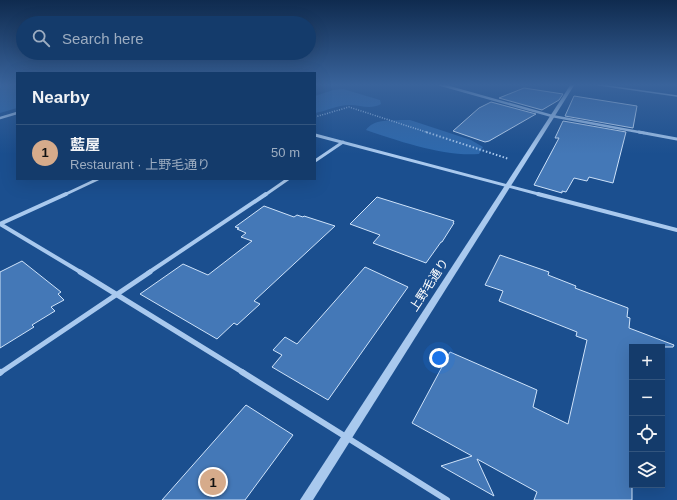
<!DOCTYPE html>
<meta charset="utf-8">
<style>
body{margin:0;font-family:Helvetica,"Noto Sans JP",sans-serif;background:#214673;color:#f1f3f6}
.controls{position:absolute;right:12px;bottom:12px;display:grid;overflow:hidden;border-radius:0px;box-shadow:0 4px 16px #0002}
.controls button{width:36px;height:36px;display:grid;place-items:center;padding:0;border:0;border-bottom:1px solid #33557e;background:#143b6b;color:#f1f3f6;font:20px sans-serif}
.you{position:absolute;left:439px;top:358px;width:14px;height:14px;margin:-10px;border:3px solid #fff;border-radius:50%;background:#1a73e8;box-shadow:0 0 0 6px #1a73e833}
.badge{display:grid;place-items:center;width:26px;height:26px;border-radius:50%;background:#d6ab8b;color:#111;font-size:13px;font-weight:700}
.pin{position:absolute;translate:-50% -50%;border:2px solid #fff;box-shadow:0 1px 4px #0006}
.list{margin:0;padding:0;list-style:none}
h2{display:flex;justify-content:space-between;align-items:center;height:52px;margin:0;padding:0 16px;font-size:17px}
h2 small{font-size:13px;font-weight:400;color:#9dadc1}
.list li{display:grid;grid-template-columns:26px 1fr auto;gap:12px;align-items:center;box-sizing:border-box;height:56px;padding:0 16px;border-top:1px solid #33557e}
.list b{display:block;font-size:15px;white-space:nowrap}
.list p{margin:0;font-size:13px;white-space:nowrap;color:#9dadc1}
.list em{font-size:13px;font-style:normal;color:#9dadc1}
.icon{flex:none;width:22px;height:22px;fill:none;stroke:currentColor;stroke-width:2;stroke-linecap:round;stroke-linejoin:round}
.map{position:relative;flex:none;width:677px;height:500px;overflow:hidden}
.search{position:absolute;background:#143b6b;box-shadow:0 4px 16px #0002;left:16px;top:16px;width:300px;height:44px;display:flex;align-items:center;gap:10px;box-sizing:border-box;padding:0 14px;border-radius:22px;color:#9dadc1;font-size:15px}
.panel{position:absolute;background:#143b6b;box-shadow:0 4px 16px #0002;left:16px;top:72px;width:300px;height:108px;border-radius:0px}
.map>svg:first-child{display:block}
.green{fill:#2e69ad}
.building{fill:#4478b7;stroke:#cfe3fa}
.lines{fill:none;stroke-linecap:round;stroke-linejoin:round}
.path-far1{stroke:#a9c9ee;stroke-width:1.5;stroke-dasharray:1 1.5;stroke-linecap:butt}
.path{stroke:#a9c9ee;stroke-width:2;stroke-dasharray:1.5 2;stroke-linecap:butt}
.service{stroke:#a9c9ee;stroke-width:1.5}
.minor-far4{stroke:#a9c9ee;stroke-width:2.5}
.minor-far3{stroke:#a9c9ee;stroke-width:3}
.minor-far2{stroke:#a9c9ee;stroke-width:4}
.minor-far1{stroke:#a9c9ee;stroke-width:5}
.minor{stroke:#a9c9ee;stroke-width:6}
.tertiary{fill:#a9c9ee;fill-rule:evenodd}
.labels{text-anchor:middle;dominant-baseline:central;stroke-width:4;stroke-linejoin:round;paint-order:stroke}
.street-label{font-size:12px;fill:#fff;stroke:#1b4f8f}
</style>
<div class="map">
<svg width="677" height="500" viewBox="0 0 677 500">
<rect width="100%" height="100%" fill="#1b4f8f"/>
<!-- green -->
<g class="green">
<path d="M0 84H17V108L0 113Z"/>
<path d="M343 89 380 100 381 104C370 110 361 105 350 105 337 105 327 111 315 113V96L333 90Z"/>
<path d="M400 120H410L471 140 483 147 479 154C445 157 398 141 366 130 374 119 387 121 400 120Z"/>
</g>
<!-- building -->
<g class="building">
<path d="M524 88 563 94 559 100 542 110 499 98Z"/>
<path d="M574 96 637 106 633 128 565 116Z"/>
<path d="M491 102 536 114 489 141 485 142 453 131 479 108Z"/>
<path d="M563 121 626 132 613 183 589 177 587 181 574 178 566 192 562 191V193L534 185 559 138H555Z"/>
<path d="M377 197 454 221 453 223H454L442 242H441L426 263 373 243 380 235 350 224Z"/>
<path d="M264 206 294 217 297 215 303 217 304 216 335 226 254 301 260 304 237 325 234 323 217 339 140 294 183 264 208 275 252 241 241 237 246 233 237 229 239 228 235 227Z"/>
<path d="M500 255 549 272 548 275 576 286 575 288 628 308 627 317 630 318 629 328 674 345 673 347H632V500H534L537 492 477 459 494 496 441 466 472 456 412 423 450 352 537 390 533 407 568 424 587 340 576 336 577 332 499 301 503 291 485 285Z"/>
<path d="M22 261 61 292 58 294 64 300 51 307 55 311 32 325 34 327 0 348V272Z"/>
<path d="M365 267 408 287 328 400 272 367 282 355 273 350 285 337 297 344Z"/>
<path d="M246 405 293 435 245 500H162Z"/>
</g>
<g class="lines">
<!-- path-far1 -->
<path class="path-far1" d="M315 117 349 107 429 133"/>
<!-- path -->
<path class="path" d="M426 132 509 159"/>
<!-- service -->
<path class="service" d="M593 84 677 96"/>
<!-- minor-far4 -->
<g class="minor-far4">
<path d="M438 84 552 116 644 133"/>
<path d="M0 118 17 113"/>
</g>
<!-- minor-far3 -->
<g class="minor-far3">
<path d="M639 132 677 139"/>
<path d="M315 135 542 195"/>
<path d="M315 161 343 142"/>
<path d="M64 195 98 179"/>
<path d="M265 195 288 179"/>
</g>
<!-- minor-far2 -->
<g class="minor-far2">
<path d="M538 194 677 230"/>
<path d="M0 224 82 273"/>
<path d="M0 224 66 194"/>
<path d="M148 273 266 194"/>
</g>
<!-- minor-far1 -->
<g class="minor-far1">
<path d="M80 272 244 373"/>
<path d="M0 373 150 272"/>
</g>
<!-- minor -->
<g class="minor">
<path d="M242 372 447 500"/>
<path d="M0 373 1 372"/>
</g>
<!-- tertiary -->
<path class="tertiary" d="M571 84H575L313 500H300Z"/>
</g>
<!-- sky -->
<linearGradient id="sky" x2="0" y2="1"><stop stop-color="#0f2b4f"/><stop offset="0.55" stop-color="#39639b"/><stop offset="1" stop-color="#39639b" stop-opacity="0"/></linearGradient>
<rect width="677" height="154" fill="url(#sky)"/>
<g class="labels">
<!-- street labels -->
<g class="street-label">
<text transform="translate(429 285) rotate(-57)">上野毛通り</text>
</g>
</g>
</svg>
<div class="controls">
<button>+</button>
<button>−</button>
<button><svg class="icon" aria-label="locate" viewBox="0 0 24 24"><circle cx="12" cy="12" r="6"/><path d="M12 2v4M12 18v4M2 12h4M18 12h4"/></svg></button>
<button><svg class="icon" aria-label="layers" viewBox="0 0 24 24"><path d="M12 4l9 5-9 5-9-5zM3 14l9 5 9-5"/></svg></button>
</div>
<div class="you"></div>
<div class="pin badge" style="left:213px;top:482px">1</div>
<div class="search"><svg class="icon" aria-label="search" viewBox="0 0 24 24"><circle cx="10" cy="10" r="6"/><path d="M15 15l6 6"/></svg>Search here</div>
<section class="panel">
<h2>Nearby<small></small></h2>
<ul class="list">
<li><span class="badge">1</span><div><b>藍屋</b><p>Restaurant · 上野毛通り</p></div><em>50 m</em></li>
</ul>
</section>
</div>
